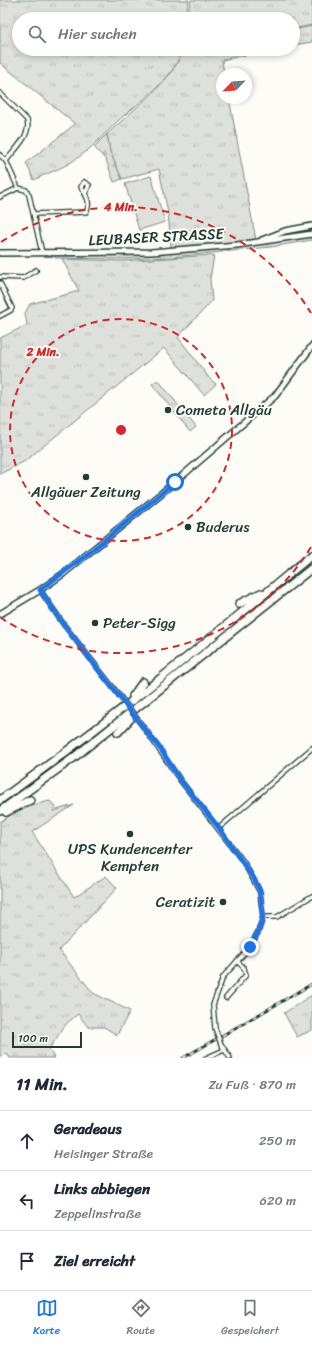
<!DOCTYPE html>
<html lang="de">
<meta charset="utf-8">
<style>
body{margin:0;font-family:Sriracha,sans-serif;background:#f6f6f7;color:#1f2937}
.compass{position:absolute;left:216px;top:68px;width:36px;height:36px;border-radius:50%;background:#fff;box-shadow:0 2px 6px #0003;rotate:245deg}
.scale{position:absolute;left:12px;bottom:10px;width:70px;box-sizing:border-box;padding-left:4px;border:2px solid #1f3d34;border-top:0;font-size:11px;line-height:14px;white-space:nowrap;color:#1f3d34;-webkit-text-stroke:3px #fdfcf7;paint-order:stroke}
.stop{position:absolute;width:12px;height:12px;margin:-9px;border:3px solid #1a73e8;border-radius:50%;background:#fff}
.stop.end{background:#1a73e8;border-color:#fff;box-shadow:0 1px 4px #0008}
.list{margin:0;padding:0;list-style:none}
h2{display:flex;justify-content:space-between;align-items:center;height:52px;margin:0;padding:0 16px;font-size:17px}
h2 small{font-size:13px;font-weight:400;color:#747a83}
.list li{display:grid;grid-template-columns:26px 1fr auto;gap:12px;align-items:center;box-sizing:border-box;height:60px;padding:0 16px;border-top:1px solid #e0e1e3}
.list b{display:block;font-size:15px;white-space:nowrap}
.list p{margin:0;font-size:13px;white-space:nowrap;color:#747a83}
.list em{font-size:13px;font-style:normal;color:#747a83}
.icon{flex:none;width:22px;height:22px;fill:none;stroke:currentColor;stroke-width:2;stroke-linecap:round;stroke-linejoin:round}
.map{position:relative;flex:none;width:312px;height:1058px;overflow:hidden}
.search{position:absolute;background:#fff;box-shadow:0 2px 6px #0003;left:12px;right:12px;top:12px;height:44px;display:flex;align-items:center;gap:10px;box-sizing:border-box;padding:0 14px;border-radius:22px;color:#747a83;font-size:15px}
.sheet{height:232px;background:#fff}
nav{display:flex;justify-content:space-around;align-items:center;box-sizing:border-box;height:56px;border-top:1px solid #e0e1e3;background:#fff;font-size:11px;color:#747a83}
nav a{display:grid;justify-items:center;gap:2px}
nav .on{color:#1a73e8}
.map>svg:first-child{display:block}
.grass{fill:url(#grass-tufts);stroke:#7e8e88}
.forest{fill:url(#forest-firs);stroke:#7e8e88}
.pitch{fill:#dde0db;stroke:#7e8e88}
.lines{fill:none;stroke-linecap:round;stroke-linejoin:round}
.street-casing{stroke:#1f3d34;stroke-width:6}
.secondary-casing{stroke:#1f3d34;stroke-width:8}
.highway-casing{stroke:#1f3d34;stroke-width:10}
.street{stroke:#fdfcf7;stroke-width:3.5}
.secondary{stroke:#fdfcf7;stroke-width:5}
.highway{stroke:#fdfcf7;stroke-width:7}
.rail-casing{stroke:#1f3d34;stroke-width:3}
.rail{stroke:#fdfcf7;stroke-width:1.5;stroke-dasharray:4.5;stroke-linecap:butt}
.street-bridge-casing{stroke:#1f3d34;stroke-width:6;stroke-linecap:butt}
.street-bridge{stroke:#fdfcf7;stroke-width:3.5}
.route{stroke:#1a73e8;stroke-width:5}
.ring{fill:none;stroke:#d62828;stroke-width:2;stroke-dasharray:7 5}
.poi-dot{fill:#1f3d34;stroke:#fdfcf7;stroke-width:1.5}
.labels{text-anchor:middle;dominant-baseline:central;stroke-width:4;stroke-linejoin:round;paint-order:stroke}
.street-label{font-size:15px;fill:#1f3d34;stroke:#fdfcf7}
.poi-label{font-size:15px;fill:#1f3d34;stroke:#fdfcf7;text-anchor:start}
.centre{fill:#d62828;stroke:#fdfcf7;stroke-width:2}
.ring-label{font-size:12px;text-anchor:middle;font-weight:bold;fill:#d62828;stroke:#fdfcf7;stroke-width:4;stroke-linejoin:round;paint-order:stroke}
</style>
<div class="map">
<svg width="312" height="1058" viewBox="0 0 312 1058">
<defs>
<pattern id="grass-tufts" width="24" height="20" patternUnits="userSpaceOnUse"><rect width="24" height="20" fill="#dde0db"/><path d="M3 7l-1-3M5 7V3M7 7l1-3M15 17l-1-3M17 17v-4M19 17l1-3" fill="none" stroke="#bdc1bd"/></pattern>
<pattern id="forest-firs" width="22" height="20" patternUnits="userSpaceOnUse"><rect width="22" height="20" fill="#dde0db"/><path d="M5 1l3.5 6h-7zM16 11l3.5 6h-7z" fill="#bdc1bd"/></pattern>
</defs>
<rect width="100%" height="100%" fill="#fdfcf7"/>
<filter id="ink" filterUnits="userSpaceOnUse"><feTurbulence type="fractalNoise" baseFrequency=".025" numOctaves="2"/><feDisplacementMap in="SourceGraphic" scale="8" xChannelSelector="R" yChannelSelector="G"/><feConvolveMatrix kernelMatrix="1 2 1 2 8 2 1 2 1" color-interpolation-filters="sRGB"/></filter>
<g filter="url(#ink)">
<!-- grass -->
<g class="grass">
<path d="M0 0H189L184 19H19V49H181C180 74 137 104 119 120 104 134 91 150 73 161 61 169 47 173 34 180L26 163 75 124 0 63Z"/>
<path d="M191 0H312V25L293 29V19H186Z"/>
<path d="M312 26V42L293 45V30Z"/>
<path d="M185 49H276L222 60 224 74H222V98H229L256 240 171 248 168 213 159 169 122 179 110 152 107 134 151 95 171 73Z"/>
<path d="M312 236V240L271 247 172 257 121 259 55 258V255C141 256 226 250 312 236Z"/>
<path d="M214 255 210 279 212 301 178 337 210 379 216 384 204 395 164 348 25 461 0 474V338L27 325 25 313 30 304 79 291 62 259 121 261Z"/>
<path d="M158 380 196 427 190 432 152 384Z"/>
<path d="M50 801 56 807 53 811 74 805 32 832 74 897 106 876 117 888 59 950 93 993 130 1011 117 1035 104 1027H88L78 1014 66 1024 49 1049 54 1058H10L6 1053 0 1057V822L23 807Z"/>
<path d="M312 995V1030L297 1037 284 1013Z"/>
</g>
<!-- forest -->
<path class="forest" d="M107 134 110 152 122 179 114 182 106 160 94 147Z"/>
<!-- pitch -->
<path class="pitch" d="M151 176 165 222 139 230 125 184Z"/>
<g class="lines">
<defs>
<g id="street">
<path d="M0 93 27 120C32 135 14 150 6 161"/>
<path d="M0 155 6 161 18 188"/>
<path d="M0 197 18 188 26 190 29 195 42 253"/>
<path d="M34 214 86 212C92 203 85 193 81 187L84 182 89 185 86 192"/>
<path d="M0 277 23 278 36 270"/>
<path d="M0 283 12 308 11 310 0 316"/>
<path d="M40 590 64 625 112 686"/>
<path d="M145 729 180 780 243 861 260 892 263 917 258 932 250 947 223 977 213 1005 215 1028"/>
<path d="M219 828 312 748"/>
<path d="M263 917H277L312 896"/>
<path d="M226 998 246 975 244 968 237 961"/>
<path d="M221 1044 230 1058"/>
<path d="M206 1058 224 1050"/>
</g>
<g id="secondary">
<path d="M262 240 285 231 312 226"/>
<path d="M0 253 151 252 237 245 312 234"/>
<path d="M0 614 40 590 63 574 175 482 275 396 312 346"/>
</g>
<g id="highway">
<path d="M239 604 261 593"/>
<path d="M133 696 143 682"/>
<path d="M118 732 130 719"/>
<path d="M0 800C108 723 210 639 312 555"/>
<path d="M0 811 72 759 312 568"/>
<path d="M6 812 30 800"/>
</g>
</defs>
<!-- street casing -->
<use href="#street" class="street-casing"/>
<!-- secondary casing -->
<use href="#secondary" class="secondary-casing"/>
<!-- highway casing -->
<use href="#highway" class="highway-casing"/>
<!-- street -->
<use href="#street" class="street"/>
<!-- secondary -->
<use href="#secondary" class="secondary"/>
<!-- highway -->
<use href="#highway" class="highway"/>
<defs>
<path id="rail" d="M183 1058 312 984"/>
</defs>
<!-- rail casing -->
<use href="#rail" class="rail-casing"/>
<!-- rail -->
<use href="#rail" class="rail"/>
<defs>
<g id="street-bridge">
<path d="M112 686 145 729"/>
<path d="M215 1028 221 1044"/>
</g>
</defs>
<!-- street-bridge casing -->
<use href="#street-bridge" class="street-bridge-casing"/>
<!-- street-bridge -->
<use href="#street-bridge" class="street-bridge"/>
</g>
</g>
<g class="lines" filter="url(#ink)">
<!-- route -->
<path class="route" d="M175 482 84 557 40 590 64 625 161 750 180 780 219 828 254 879 260 892 263 917 258 932 250 947"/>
</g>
<!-- distance rings -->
<g class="ring">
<circle cx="121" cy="430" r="111"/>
<path d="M311 547A223 223 0 0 1 1 618M1 242A223 223 0 0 1 311 313"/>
</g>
<!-- markers -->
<g class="poi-dot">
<circle cx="168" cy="410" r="4"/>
<circle cx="86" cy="477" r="4"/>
<circle cx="188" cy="527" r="4"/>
<circle cx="95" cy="623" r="4"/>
<circle cx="130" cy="834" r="4"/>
<circle cx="223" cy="902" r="4"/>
</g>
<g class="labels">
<!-- street labels -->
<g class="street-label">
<text transform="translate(156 237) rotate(-3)">LEUBASER STRASSE</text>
</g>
<!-- poi labels -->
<g class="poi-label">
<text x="176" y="410">Cometa Allgäu</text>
<text x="86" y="492" text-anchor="middle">Allgäuer Zeitung</text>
<text x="196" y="527">Buderus</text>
<text x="103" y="623">Peter-Sigg</text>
<text x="130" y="849" text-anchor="middle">UPS Kundencenter<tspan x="130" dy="17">Kempten</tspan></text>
<text x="215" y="902" text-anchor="end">Ceratizit</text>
</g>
</g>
<circle cx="121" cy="430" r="6" class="centre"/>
<g class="ring-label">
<text x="121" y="211">4 Min.</text>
<text x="43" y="356">2 Min.</text>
</g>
</svg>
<svg class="compass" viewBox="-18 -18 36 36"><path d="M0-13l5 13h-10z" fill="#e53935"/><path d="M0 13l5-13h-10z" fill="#747a83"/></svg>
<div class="scale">100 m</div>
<div class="stop" style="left:175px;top:482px"></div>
<div class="stop end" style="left:250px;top:947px"></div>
<div class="search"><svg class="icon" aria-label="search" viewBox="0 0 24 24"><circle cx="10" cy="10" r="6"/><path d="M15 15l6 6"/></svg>Hier suchen</div>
</div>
<section class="sheet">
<h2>11 Min.<small>Zu Fuß · 870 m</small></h2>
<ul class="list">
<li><svg class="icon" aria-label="ahead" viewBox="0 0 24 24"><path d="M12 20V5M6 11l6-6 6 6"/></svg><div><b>Geradeaus</b><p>Heisinger Straße</p></div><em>250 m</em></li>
<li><svg class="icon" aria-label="left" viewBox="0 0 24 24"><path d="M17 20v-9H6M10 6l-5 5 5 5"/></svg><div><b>Links abbiegen</b><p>Zeppelinstraße</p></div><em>620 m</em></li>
<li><svg class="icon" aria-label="arrive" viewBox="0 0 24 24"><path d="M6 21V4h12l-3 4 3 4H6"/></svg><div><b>Ziel erreicht</b></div></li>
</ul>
</section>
<nav>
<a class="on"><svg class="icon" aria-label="map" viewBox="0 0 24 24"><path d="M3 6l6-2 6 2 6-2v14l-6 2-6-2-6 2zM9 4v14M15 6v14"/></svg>Karte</a>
<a><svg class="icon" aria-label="directions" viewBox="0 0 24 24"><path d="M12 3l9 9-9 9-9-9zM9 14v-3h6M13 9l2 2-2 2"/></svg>Route</a>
<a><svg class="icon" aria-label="saved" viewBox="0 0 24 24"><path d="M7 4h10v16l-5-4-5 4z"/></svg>Gespeichert</a>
</nav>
